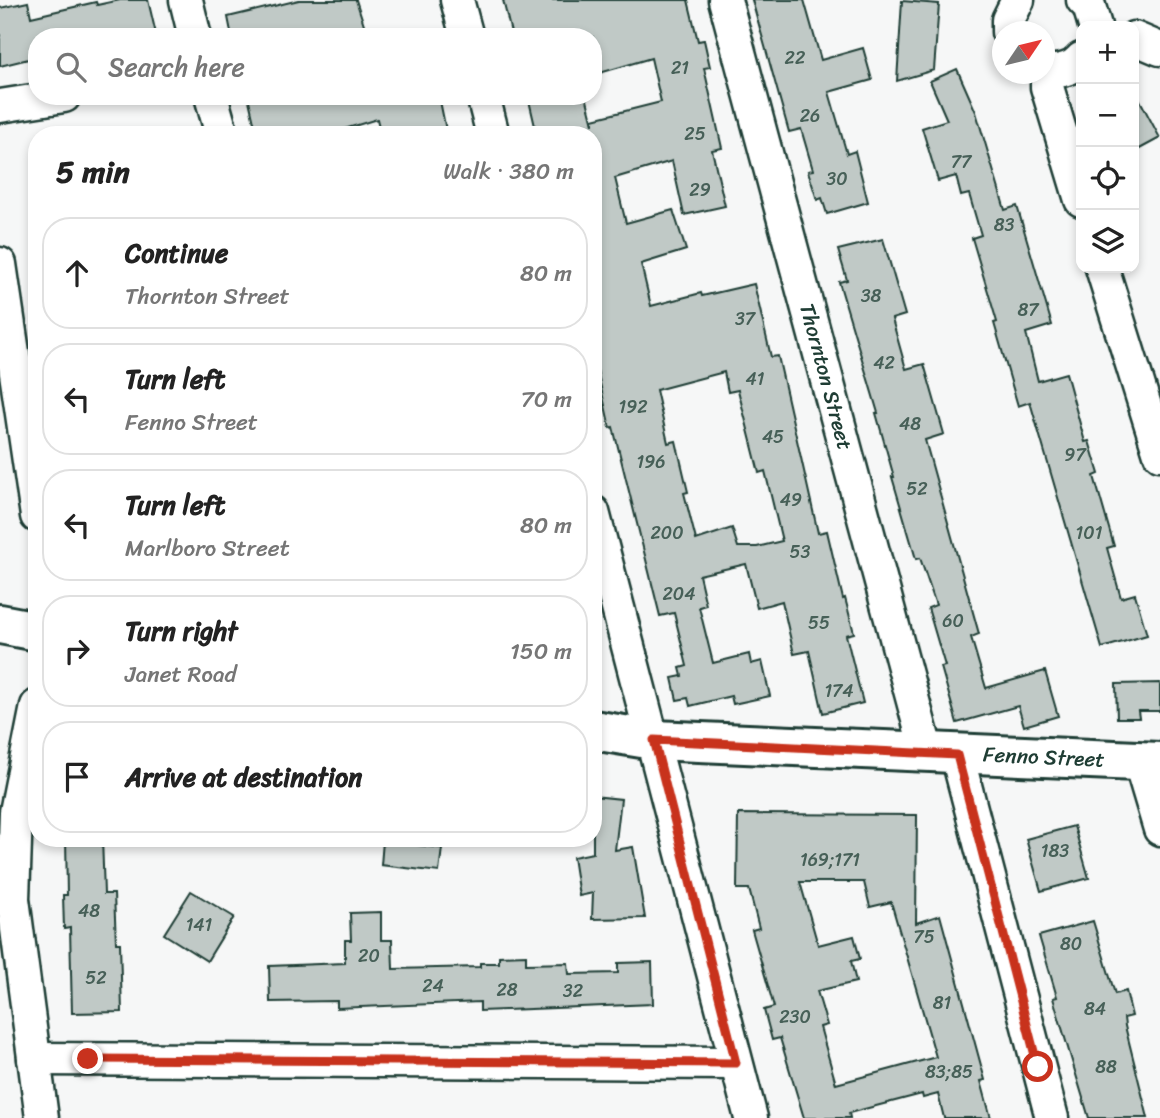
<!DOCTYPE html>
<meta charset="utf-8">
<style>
body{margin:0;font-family:Sriracha,sans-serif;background:#f2f2f2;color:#222}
.controls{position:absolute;right:21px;top:21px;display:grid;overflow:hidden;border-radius:14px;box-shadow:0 4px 10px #0003}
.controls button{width:63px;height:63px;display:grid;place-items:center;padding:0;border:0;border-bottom:2px solid #e0e0e0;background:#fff;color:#222;font:35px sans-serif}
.compass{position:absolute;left:992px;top:21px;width:63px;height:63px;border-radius:50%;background:#fff;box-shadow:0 4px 10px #0003;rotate:55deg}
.stop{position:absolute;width:21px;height:21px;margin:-16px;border:5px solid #c8321e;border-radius:50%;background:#fff}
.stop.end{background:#c8321e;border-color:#fff;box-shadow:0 2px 7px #0008}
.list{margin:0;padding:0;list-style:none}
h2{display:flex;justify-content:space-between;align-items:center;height:91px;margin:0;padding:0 28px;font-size:30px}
h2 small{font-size:23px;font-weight:400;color:#767676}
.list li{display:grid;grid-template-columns:46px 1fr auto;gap:21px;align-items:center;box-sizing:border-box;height:112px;margin:0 14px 14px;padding:0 14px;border:2px solid #e0e0e0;border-radius:28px}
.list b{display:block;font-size:26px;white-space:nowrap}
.list p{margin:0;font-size:23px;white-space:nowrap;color:#767676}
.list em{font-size:23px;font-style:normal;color:#767676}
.icon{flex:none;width:38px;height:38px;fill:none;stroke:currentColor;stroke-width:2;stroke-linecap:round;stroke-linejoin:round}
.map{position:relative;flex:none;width:1160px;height:1118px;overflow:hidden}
.search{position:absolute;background:#fff;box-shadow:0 4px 10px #0003;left:28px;top:28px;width:574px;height:77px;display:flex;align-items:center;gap:18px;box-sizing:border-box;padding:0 24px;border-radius:28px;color:#767676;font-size:26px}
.panel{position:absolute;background:#fff;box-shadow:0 4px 10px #0003;left:28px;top:126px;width:574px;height:721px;border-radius:28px}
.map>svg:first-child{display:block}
.building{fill:#c0c9c6;stroke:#1f3d34;stroke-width:2;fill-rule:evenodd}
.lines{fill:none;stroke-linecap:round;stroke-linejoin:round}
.street-casing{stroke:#1f3d34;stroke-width:37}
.secondary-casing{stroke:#1f3d34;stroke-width:44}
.street{stroke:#fff;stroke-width:32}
.secondary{stroke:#fff;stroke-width:38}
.route{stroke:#c8321e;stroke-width:9}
.labels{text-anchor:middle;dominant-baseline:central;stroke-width:5;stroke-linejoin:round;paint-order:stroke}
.number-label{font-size:18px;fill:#476058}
.street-label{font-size:21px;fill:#1f3d34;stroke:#fff}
</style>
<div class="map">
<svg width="1160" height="1118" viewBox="0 0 1160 1118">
<rect width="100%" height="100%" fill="#f6f7f7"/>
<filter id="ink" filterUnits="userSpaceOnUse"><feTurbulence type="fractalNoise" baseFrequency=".0143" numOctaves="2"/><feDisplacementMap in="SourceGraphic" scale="14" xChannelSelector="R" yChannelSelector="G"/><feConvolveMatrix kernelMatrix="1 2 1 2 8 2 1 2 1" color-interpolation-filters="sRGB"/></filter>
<g filter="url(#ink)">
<!-- building -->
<g class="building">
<path d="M120 0H148L156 34 142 37H37V57L0 66V8L28 2 31 17 96 2 97 5Z"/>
<path d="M299 0H356L368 37H232L228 17Z"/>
<path d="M503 0H688L698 41 704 40 710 67 704 68 722 148 712 150 725 206 684 215 672 161 615 178 626 223 673 210 686 250 641 264 651 306 701 293 702 296 754 284 771 357 778 356 818 533 827 531 843 599 845 598 854 633 846 635 863 703 823 713 809 651 794 654 782 601 757 608 746 564 699 575 706 605 699 607 713 663 749 654 751 664 762 661 770 696 733 704 731 696 690 706 688 698 677 700 672 678 682 676 680 668 687 666 674 613 660 616 613 427 610 428 593 352V135H537L528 96H586L593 124V119L661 102 651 58 593 75V37H512ZM724 372 728 392 738 390 759 473 765 471 782 541 757 547H738L732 528 696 540 684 493 688 492 676 441 668 443 656 390Z"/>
<path d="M752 0H804L821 60 863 48 872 80 829 92 847 154 855 151 868 202 827 214 822 198 817 200 808 171 813 170 801 129 789 132Z"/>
<path d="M902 1 939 4 934 70 897 81Z"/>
<path d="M957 69 976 112 1005 210 1017 206 1052 325 1026 333 1038 381 1066 373 1085 442 1089 441 1099 474 1094 476 1114 546 1107 548 1121 598 1135 594 1147 635 1102 648 1030 402 1018 406 994 323 997 322 972 238 981 235 969 194 961 196 956 176 938 181 922 128 947 120 930 81Z"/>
<path d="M1134 89 1160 138 1134 152Z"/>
<path d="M248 96H439L447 135H381L377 119 325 135H257Z"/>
<path d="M883 239 905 315 892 319 906 369 924 364 944 434 925 440 979 634 971 637 986 688 1045 671 1058 716 1024 726 1018 706 957 723 941 667 945 666 928 608 936 605 920 558 916 559 892 477H894L876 413H878L839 282 847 280 838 250Z"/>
<path d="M1160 683V711H1138L1139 718H1117L1116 684Z"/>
<path d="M593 796 621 799 615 850 633 847 645 918 592 919 593 893 579 896 573 857 593 853Z"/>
<path d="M738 814 917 815 916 923 940 915 985 1080 981 1081 991 1118H944L938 1094 923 1098 922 1094 849 1113 850 1118H804L780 1038 772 1040 764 1010 774 1007 752 930 759 928 749 889H737ZM800 882H864L870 907 891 902 936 1057 836 1084 820 1027 827 1025 817 991 856 982 851 961 860 959 854 936 818 945Z"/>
<path d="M1074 826 1089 878 1041 891 1026 839Z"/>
<path d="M66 838H102L104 894H114L116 943H120L122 1012 72 1013 70 928 64 929 63 895H67Z"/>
<path d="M383 841 442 848 439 872 381 865Z"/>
<path d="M191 891 234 917 207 961 164 934Z"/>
<path d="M381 912V940H392L393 969 480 967V963H499V956L526 955V964L568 963 569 974 618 973V963L652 962 653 1004 480 1011V1002L337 1008V1001L270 1002 269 966 345 963V940H351L350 913Z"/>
<path d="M1093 921 1115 994 1126 991 1132 1016 1124 1018 1125 1026 1148 1118H1089L1053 998 1057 997 1039 936Z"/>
</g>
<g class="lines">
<defs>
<g id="street">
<path d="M186 0 195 37"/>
<path d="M457 0 467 37"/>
<path id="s1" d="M725 0 927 753"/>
<path d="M1083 0 1089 6 1095 26"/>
<path d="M1008 32V20L1018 0"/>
<path d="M1134 38 1160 49"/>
<path d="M1044 71C1058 72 1072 70 1081 59"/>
<path d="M1047 72V87L1081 200"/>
<path d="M211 96 222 135"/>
<path d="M483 96 493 135"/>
<path d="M0 106 64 96"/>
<path d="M0 264 37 516"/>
<path d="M1102 268 1160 454"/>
<path d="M593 512 751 1118"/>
<path d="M37 706 16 812 13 899 42 1118"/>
<path d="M957 755 1052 1118"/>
<path d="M1140 762 1160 829"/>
<path d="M34 1059 736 1063"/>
</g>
<g id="secondary">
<path d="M0 624 37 631"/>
<path id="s2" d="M593 730 654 740 1160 762"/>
</g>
</defs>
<!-- street casing -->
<use href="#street" class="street-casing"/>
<!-- secondary casing -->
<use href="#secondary" class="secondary-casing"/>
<!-- street -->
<use href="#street" class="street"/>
<!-- secondary -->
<use href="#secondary" class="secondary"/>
</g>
</g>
<g class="lines" filter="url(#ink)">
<!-- route -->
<path class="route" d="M88 1059 736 1063 654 740 957 755 1038 1067"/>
</g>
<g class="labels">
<!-- number labels -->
<g class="number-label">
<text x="795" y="58">22</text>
<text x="680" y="68">21</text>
<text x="810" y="116">26</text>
<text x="695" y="134">25</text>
<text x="961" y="162">77</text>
<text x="837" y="179">30</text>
<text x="700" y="190">29</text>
<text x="1004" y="225">83</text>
<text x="871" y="296">38</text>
<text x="1028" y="310">87</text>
<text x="745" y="319">37</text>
<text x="884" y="363">42</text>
<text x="755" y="379">41</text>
<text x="633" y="407">192</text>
<text x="910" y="424">48</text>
<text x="773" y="437">45</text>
<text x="1075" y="455">97</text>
<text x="651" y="462">196</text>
<text x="917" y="489">52</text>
<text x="791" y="500">49</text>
<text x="667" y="533">200</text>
<text x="1089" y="533">101</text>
<text x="800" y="552">53</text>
<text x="679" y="594">204</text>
<text x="953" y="621">60</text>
<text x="819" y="623">55</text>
<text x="839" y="691">174</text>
<text x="1055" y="851">183</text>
<text x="830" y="860">169;171</text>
<text x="89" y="911">48</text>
<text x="199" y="925">141</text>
<text x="924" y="937">75</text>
<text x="1071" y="944">80</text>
<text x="369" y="956">20</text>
<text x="96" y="978">52</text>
<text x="433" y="986">24</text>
<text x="507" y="990">28</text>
<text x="573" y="991">32</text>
<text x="942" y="1003">81</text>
<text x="1095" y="1009">84</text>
<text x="795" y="1017">230</text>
<text x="1106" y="1067">88</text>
<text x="949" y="1072">83;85</text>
</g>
<!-- street labels -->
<g class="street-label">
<text stroke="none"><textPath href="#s1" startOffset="390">Thornton Street</textPath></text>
<text stroke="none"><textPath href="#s2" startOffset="452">Fenno Street</textPath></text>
</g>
</g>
</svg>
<div class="controls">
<button>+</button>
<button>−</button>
<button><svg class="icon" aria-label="locate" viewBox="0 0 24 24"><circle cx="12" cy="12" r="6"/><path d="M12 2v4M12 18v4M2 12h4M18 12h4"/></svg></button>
<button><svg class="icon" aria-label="layers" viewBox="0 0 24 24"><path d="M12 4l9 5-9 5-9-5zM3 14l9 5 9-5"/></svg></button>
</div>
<svg class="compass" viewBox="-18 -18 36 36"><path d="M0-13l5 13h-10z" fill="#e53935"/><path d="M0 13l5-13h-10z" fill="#767676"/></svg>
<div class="stop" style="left:1038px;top:1067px"></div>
<div class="stop end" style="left:88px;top:1059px"></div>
<div class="search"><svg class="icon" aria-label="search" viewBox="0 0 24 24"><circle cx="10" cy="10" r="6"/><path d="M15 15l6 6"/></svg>Search here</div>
<section class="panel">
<h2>5 min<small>Walk · 380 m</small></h2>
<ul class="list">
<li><svg class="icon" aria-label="ahead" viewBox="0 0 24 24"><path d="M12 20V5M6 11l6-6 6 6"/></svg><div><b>Continue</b><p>Thornton Street</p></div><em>80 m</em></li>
<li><svg class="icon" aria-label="left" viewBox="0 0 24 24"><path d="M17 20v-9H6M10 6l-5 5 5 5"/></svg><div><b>Turn left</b><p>Fenno Street</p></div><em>70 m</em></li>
<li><svg class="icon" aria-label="left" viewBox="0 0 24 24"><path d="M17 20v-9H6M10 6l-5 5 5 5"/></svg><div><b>Turn left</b><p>Marlboro Street</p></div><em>80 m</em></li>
<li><svg class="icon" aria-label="right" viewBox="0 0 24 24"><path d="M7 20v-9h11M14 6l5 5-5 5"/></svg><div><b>Turn right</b><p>Janet Road</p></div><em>150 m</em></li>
<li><svg class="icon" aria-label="arrive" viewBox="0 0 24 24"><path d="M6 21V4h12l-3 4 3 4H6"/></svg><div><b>Arrive at destination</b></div></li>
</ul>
</section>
</div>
